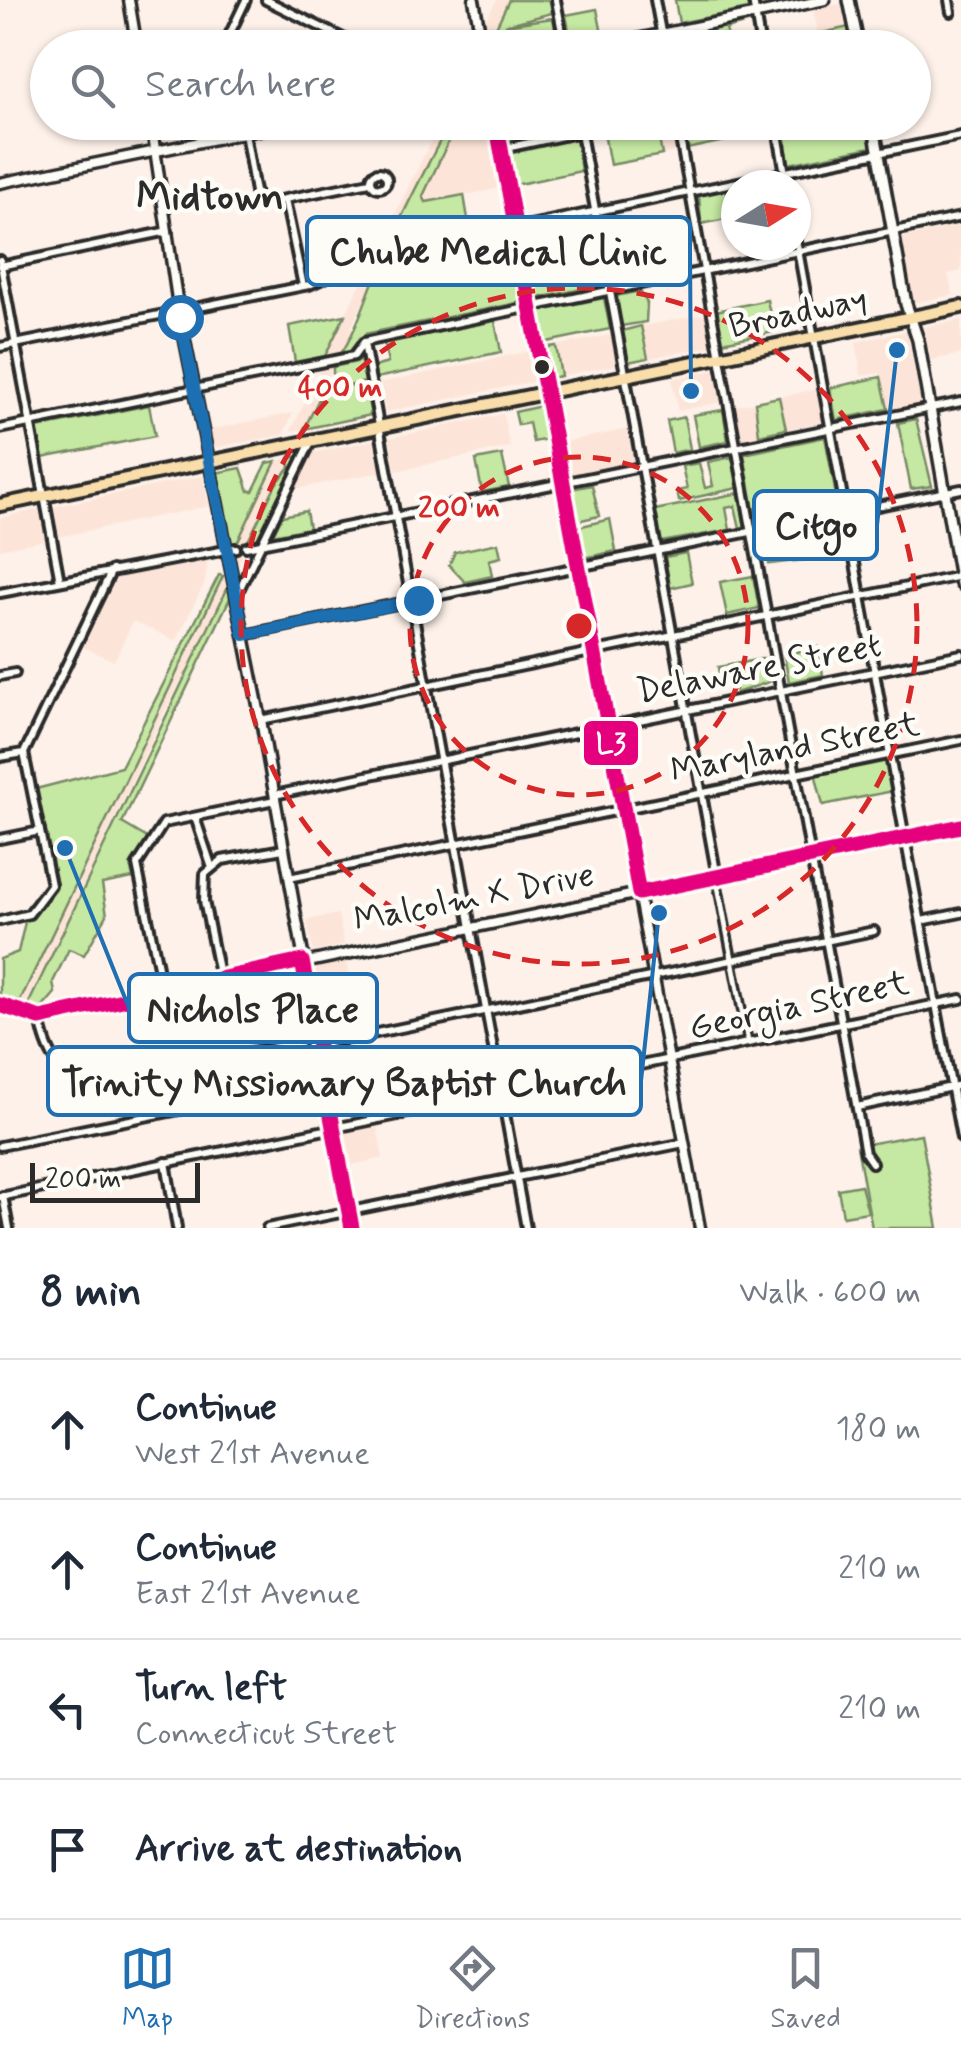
<!DOCTYPE html>
<meta charset="utf-8">
<style>
body{margin:0;font-family:Mynerve,sans-serif;background:#f6f6f7;color:#1f2937}
.compass{position:absolute;left:721px;top:170px;width:90px;height:90px;border-radius:50%;background:#fff;box-shadow:0 2px 8px #0004;rotate:79deg}
.scale{position:absolute;left:30px;bottom:25px;width:170px;box-sizing:border-box;padding-left:10px;border:5px solid #2b2b2b;border-top:0;font-size:28px;line-height:35px;white-space:nowrap;color:#2b2b2b;-webkit-text-stroke:8px #fdfcf7;paint-order:stroke}
.stop{position:absolute;width:30px;height:30px;margin:-22px;border:8px solid #1f6fb2;border-radius:50%;background:#fff}
.stop.end{background:#1f6fb2;border-color:#fff;box-shadow:0 2px 10px #0008}
.list{margin:0;padding:0;list-style:none}
h2{display:flex;justify-content:space-between;align-items:center;height:130px;margin:0;padding:0 40px;font-size:42px}
h2 small{font-size:32px;font-weight:400;color:#747a83}
.list li{display:grid;grid-template-columns:65px 1fr auto;gap:30px;align-items:center;box-sizing:border-box;height:140px;padding:0 40px;border-top:2px solid #e0e1e3}
.list b{display:block;font-size:38px;white-space:nowrap}
.list p{margin:0;font-size:32px;white-space:nowrap;color:#747a83}
.list em{font-size:32px;font-style:normal;color:#747a83}
.icon{flex:none;width:55px;height:55px;fill:none;stroke:currentColor;stroke-width:2;stroke-linecap:round;stroke-linejoin:round}
.map{position:relative;flex:none;width:961px;height:1228px;overflow:hidden}
.search{position:absolute;background:#fff;box-shadow:0 2px 8px #0004;left:30px;right:30px;top:30px;height:110px;display:flex;align-items:center;gap:25px;box-sizing:border-box;padding:0 35px;border-radius:55px;color:#747a83;font-size:38px}
.sheet{height:690px;background:#fff}
nav{display:flex;justify-content:space-around;align-items:center;box-sizing:border-box;height:140px;border-top:2px solid #e0e1e3;background:#fff;font-size:28px;color:#747a83}
nav a{display:grid;justify-items:center;gap:5px}
nav .on{color:#1f6fb2}
.map>svg:first-child{display:block}
.built{fill:#fde4d8}
.green{fill:#c5e8a2;stroke:#788a66;stroke-width:2.5}
.lines{fill:none;stroke-linecap:round;stroke-linejoin:round}
.pedestrian-casing{stroke:#2b2b2b;stroke-width:12}
.minor-casing{stroke:#2b2b2b;stroke-width:14}
.tertiary-casing{stroke:#2b2b2b;stroke-width:15}
.secondary-casing{stroke:#2b2b2b;stroke-width:16}
.primary-casing{stroke:#2b2b2b;stroke-width:18}
.pedestrian{stroke:#fdfcf7;stroke-width:5}
.minor{stroke:#fdfcf7;stroke-width:6}
.tertiary{stroke:#fdfcf7;stroke-width:8}
.secondary{stroke:#fdfcf7;stroke-width:9}
.primary{stroke:#f9deab;stroke-width:10}
.bus-1-casing{stroke:#fdfcf7;stroke-width:22}
.bus-1{stroke:#e5007d;stroke-width:15}
.route{stroke:#1f6fb2;stroke-width:12}
.ring{fill:none;stroke:#d62828;stroke-width:5;stroke-dasharray:18 12}
.bus-dot{fill:#2b2b2b;stroke:#fdfcf7;stroke-width:4}
.labels{text-anchor:middle;dominant-baseline:central;stroke-width:9;stroke-linejoin:round;paint-order:stroke}
.street-label{font-size:35px;fill:#2b2b2b;stroke:#fdfcf7}
.quarter-label{font-size:40px;font-weight:bold;fill:#2b2b2b;stroke:#fdfcf7}
.centre{fill:#d62828;stroke:#fdfcf7;stroke-width:5}
.ring-label{font-size:30px;text-anchor:middle;font-weight:bold;fill:#d62828;stroke:#fdfcf7;stroke-width:9;stroke-linejoin:round;paint-order:stroke}
.leader{fill:none;stroke:#1f6fb2;stroke-width:4}
.callout-dot{fill:#1f6fb2;stroke:#fdfcf7;stroke-width:4}
.callout{fill:#fdfcf7;stroke:#1f6fb2;stroke-width:4}
.callout-label{font-size:38px;text-anchor:middle;font-weight:bold;fill:#2b2b2b}
.line-badge{stroke:#fdfcf7;stroke-width:4}
.badge-label{font-size:28px;text-anchor:middle;font-weight:bold;fill:#fff}
</style>
<div class="map">
<svg width="961" height="1228" viewBox="0 0 961 1228">
<rect width="100%" height="100%" fill="#fdf1e9"/>
<filter id="ink" filterUnits="userSpaceOnUse"><feTurbulence type="fractalNoise" baseFrequency=".01" numOctaves="2"/><feDisplacementMap in="SourceGraphic" scale="20" xChannelSelector="R" yChannelSelector="G"/><feConvolveMatrix kernelMatrix="1 2 1 2 8 2 1 2 1" color-interpolation-filters="sRGB"/></filter>
<g filter="url(#ink)">
<!-- built -->
<g class="built">
<path d="M497 0H509L488 40 484 22Z"/>
<path d="M841 4 849 27 818 34 813 8Z"/>
<path d="M440 123H449L352 326 348 346 340 355 325 356Z"/>
<path d="M457 123H489L494 153 491 157 501 188 426 203 423 195Z"/>
<path d="M656 123H672L677 151 662 155Z"/>
<path d="M961 225V271L948 274 953 295 912 303 901 238Z"/>
<path d="M705 314 711 346 628 362 623 330Z"/>
<path d="M961 320V354L931 360 924 327Z"/>
<path d="M907 331 921 404 888 411 880 373 861 376 856 342Z"/>
<path d="M611 335 616 365 549 378 543 348Z"/>
<path d="M530 351 536 381 385 412 380 383Z"/>
<path d="M334 365 304 429 291 431 321 368Z"/>
<path d="M715 370 721 402 678 411 672 379Z"/>
<path d="M817 389 823 422 741 439 735 406Z"/>
<path d="M293 413 283 435 211 448 208 430Z"/>
<path d="M503 414 510 447 396 471 389 438Z"/>
<path d="M628 429 634 461 569 474 563 442Z"/>
<path d="M374 440 380 472 295 489 312 453Z"/>
<path d="M289 458 290 467 276 484 235 570 230 558 276 461Z"/>
<path d="M203 476 209 506 58 537 52 507Z"/>
<path d="M39 509 45 540 0 549V518Z"/>
<path d="M208 557 205 582 176 641 133 621 114 661 83 647 117 575Z"/>
<path d="M224 576 229 585 225 598 164 713 28 1005 20 1001Z"/>
<path d="M338 914 344 945 313 952 307 920Z"/>
<path d="M346 960 359 1029 328 1035 316 967Z"/>
<path d="M377 1127 383 1158 352 1165 346 1133Z"/>
</g>
<!-- green -->
<g class="green">
<path d="M509 0H550L552 13 505 25 553 18 559 47H519L516 38 488 44Z"/>
<path d="M675 0H747L748 9 679 23Z"/>
<path d="M597 9 603 39 572 46 566 15Z"/>
<path d="M751 22 726 29 730 47H689L686 35Z"/>
<path d="M849 27 852 40 821 46 818 34Z"/>
<path d="M656 122 662 155 610 165 604 133Z"/>
<path d="M838 122 866 123 871 147 789 164 784 133Z"/>
<path d="M449 123H457L423 196 426 202 464 195 470 231 394 247 389 260 458 247 465 283 516 273 522 302 365 334 349 352 340 355C356 334 370 286 383 257 403 211 427 167 449 123Z"/>
<path d="M503 123H572L573 127 506 141Z"/>
<path d="M683 123H769L771 131 687 149Z"/>
<path d="M576 139 581 171 514 185 508 154Z"/>
<path d="M736 188V217L701 224 699 195Z"/>
<path d="M596 255 602 285 534 299 529 269Z"/>
<path d="M640 291 647 303 646 322 621 326 616 296Z"/>
<path d="M604 298 610 329 542 343 537 312Z"/>
<path d="M767 300 774 332 722 342 716 311Z"/>
<path d="M345 315 325 356 295 362 289 326Z"/>
<path d="M495 321 501 352 376 378 374 367 388 363 384 343Z"/>
<path d="M641 326 648 358 628 362 622 331Z"/>
<path d="M556 346 561 376 549 378 543 348Z"/>
<path d="M361 361 365 382 348 386 365 385 371 415 304 429 327 383 333 380V367Z"/>
<path d="M881 377 888 409 836 420 830 388Z"/>
<path d="M779 397 786 429 759 435 755 402Z"/>
<path d="M149 405 155 436 42 458 37 428Z"/>
<path d="M541 406 547 439 533 442 529 423 518 425 515 412Z"/>
<path d="M723 410 728 441 699 447 693 415Z"/>
<path d="M684 417 690 449 673 453 667 421Z"/>
<path d="M916 419 932 486 911 489 898 423Z"/>
<path d="M825 437 838 506 756 522 744 454Z"/>
<path d="M502 455 509 487 482 492 476 460Z"/>
<path d="M298 456 260 539 248 541 276 484 290 467 289 458Z"/>
<path d="M732 457 738 488 679 501 677 491 687 489 682 466 699 463 705 488 713 486 708 462Z"/>
<path d="M276 461 237 543H231L215 473 241 468 249 491H253L267 463Z"/>
<path d="M592 485 599 516 577 521 571 489Z"/>
<path d="M739 493 745 527 740 528 735 506 726 508 730 530 661 542 655 510Z"/>
<path d="M306 511 309 528 273 535 282 516Z"/>
<path d="M610 519 616 551 584 558 578 527Z"/>
<path d="M817 525 823 558 769 564 765 536Z"/>
<path d="M498 543 501 557 489 560 492 576 465 582 449 565 455 552Z"/>
<path d="M686 553 692 583 670 588 665 557Z"/>
<path d="M219 575 223 576 20 1001 0 996V959L18 952 25 922 54 889 36 789 121 767Z"/>
<path d="M753 576 759 608 727 615 720 582Z"/>
<path d="M229 585 231 596 122 823 149 839 130 865 133 878 102 884 107 915 84 955 69 949 53 982 55 993 42 1008 28 1005Z"/>
<path d="M818 647 823 675 789 682 784 655Z"/>
<path d="M767 658 772 681 736 693 732 671 719 674 718 667Z"/>
<path d="M885 758 893 791 823 805 815 773Z"/>
<path d="M921 1134 938 1228H872L857 1146Z"/>
<path d="M861 1185 868 1212 843 1216 838 1189Z"/>
</g>
<g class="lines">
<defs>
<path id="pedestrian" d="M718 886 748 1042"/>
<g id="minor">
<path d="M266 0 363 48"/>
<path d="M556 0 565 48"/>
<path d="M655 0 664 48"/>
<path d="M753 0 761 48"/>
<path d="M949 0 951 12"/>
<path d="M223 48 246 0"/>
<path d="M197 122 200 142"/>
<path d="M579 122 717 877"/>
<path d="M677 122 865 1153 872 1163"/>
<path d="M776 122 787 185"/>
<path d="M245 133 255 192 265 203 370 182"/>
<path d="M501 149 629 122"/>
<circle cx="379" cy="180" r="8"/>
<path d="M285 200 303 286"/>
<path d="M796 239 905 838"/>
<path d="M395 253 960 136"/>
<path d="M0 260 60 581"/>
<path d="M0 266 168 231"/>
<path d="M364 343 526 1228"/>
<path d="M0 347 309 285 336 273"/>
<path d="M0 429 354 356 364 342 961 217"/>
<path d="M246 547 961 402"/>
<path d="M0 593 236 548"/>
<path d="M237 594 311 442"/>
<path d="M244 635 961 489"/>
<path d="M0 676 15 673"/>
<path d="M261 720 960 576"/>
<path d="M24 753 112 570"/>
<path d="M0 757 24 753"/>
<path d="M274 795 961 654"/>
<path d="M195 817 211 865"/>
<path d="M0 839 40 831"/>
<path d="M907 848 961 1138"/>
<path d="M289 878 961 740"/>
<path d="M0 921 29 914 51 885 24 753"/>
<path d="M921 921 961 913"/>
<path d="M158 967 137 865 164 823 275 800"/>
<path d="M220 979 204 901 205 874 222 860 283 849"/>
<path d="M40 1018C46 1052 57 1075 93 1083L317 1039"/>
<path d="M318 1045 874 931"/>
<path d="M857 1107 961 1085"/>
<path d="M0 1146 324 1081"/>
<path d="M166 1162 177 1228"/>
<path d="M3 1196 9 1228"/>
<path d="M0 1197 961 999"/>
<path d="M267 1228 684 1143"/>
</g>
<g id="tertiary">
<path d="M129 0 137 48"/>
<path d="M474 0 483 48"/>
<path d="M593 48 825 0"/>
<path d="M151 122 178 306 261 720 352 1228"/>
<path d="M496 122 700 1228"/>
<path d="M0 183 298 122"/>
<path d="M0 1005 40 1018 961 826"/>
</g>
<g id="secondary">
<path d="M849 0 859 48"/>
<path d="M873 122 906 304 918 340 961 584"/>
</g>
<path id="primary" d="M0 505 961 307"/>
</defs>
<!-- pedestrian casing -->
<use href="#pedestrian" class="pedestrian-casing"/>
<!-- minor casing -->
<use href="#minor" class="minor-casing"/>
<!-- tertiary casing -->
<use href="#tertiary" class="tertiary-casing"/>
<!-- secondary casing -->
<use href="#secondary" class="secondary-casing"/>
<!-- primary casing -->
<use href="#primary" class="primary-casing"/>
<!-- pedestrian -->
<use href="#pedestrian" class="pedestrian"/>
<!-- minor -->
<use href="#minor" class="minor"/>
<!-- tertiary -->
<use href="#tertiary" class="tertiary"/>
<!-- secondary -->
<use href="#secondary" class="secondary"/>
<!-- primary -->
<use href="#primary" class="primary"/>
<defs>
<g id="bus-1">
<path d="M496 122 639 893 961 826"/>
<path d="M0 1005 40 1018 302 961 352 1228"/>
</g>
</defs>
<!-- bus-1 casing -->
<use href="#bus-1" class="bus-1-casing"/>
<!-- bus-1 -->
<use href="#bus-1" class="bus-1"/>
</g>
</g>
<g class="lines" filter="url(#ink)">
<!-- route -->
<path class="route" d="M180 317 244 635 418 600"/>
</g>
<!-- distance rings -->
<g class="ring">
<circle cx="579" cy="626" r="169"/>
<circle cx="579" cy="626" r="338"/>
</g>
<!-- markers -->
<circle class="bus-dot" cx="542" cy="367" r="9"/>
<g class="labels">
<!-- street labels -->
<g class="street-label">
<text transform="translate(798 313) rotate(-12)">Broadway</text>
<text transform="translate(759 669) rotate(-11)">Delaware Street</text>
<text transform="translate(795 748) rotate(-11)">Maryland Street</text>
<text transform="translate(474 898) rotate(-11)">Malcolm X Drive</text>
<text transform="translate(799 1006) rotate(-12)">Georgia Street</text>
</g>
<!-- quarter labels -->
<g class="quarter-label">
<text x="210" y="198">Midtown</text>
</g>
</g>
<circle cx="579" cy="626" r="15" class="centre"/>
<g class="ring-label">
<text x="340" y="397">400 m</text>
<text x="459" y="517">200 m</text>
</g>
<!-- callouts -->
<path class="leader" d="M691 391L690 251M897 350L877 525M65 848L129 1008M659 913L641 1081"/>
<g class="callout-dot">
<circle cx="691" cy="391" r="10"/>
<circle cx="897" cy="350" r="10"/>
<circle cx="65" cy="848" r="10"/>
<circle cx="659" cy="913" r="10"/>
</g>
<g class="callout">
<rect x="307" y="217" width="383" height="68" rx="10"/>
<rect x="754" y="491" width="123" height="68" rx="10"/>
<rect x="129" y="974" width="248" height="68" rx="10"/>
<rect x="48" y="1047" width="593" height="68" rx="10"/>
</g>
<g class="callout-label">
<text x="498" y="264">Chube Medical Clinic</text>
<text x="816" y="538">Citgo</text>
<text x="253" y="1022">Nichols Place</text>
<text x="344" y="1095">Trinity Missionary Baptist Church</text>
</g>
<rect class="line-badge" x="582" y="719" width="58" height="48" rx="10" fill="#e5007d"/>
<g class="badge-label">
<text x="611" y="753">L3</text>
</g>
</svg>
<svg class="compass" viewBox="-18 -18 36 36"><path d="M0-13l5 13h-10z" fill="#e53935"/><path d="M0 13l5-13h-10z" fill="#747a83"/></svg>
<div class="scale">200 m</div>
<div class="stop" style="left:180px;top:317px"></div>
<div class="stop end" style="left:418px;top:600px"></div>
<div class="search"><svg class="icon" aria-label="search" viewBox="0 0 24 24"><circle cx="10" cy="10" r="6"/><path d="M15 15l6 6"/></svg>Search here</div>
</div>
<section class="sheet">
<h2>8 min<small>Walk · 600 m</small></h2>
<ul class="list">
<li><svg class="icon" aria-label="ahead" viewBox="0 0 24 24"><path d="M12 20V5M6 11l6-6 6 6"/></svg><div><b>Continue</b><p>West 21st Avenue</p></div><em>180 m</em></li>
<li><svg class="icon" aria-label="ahead" viewBox="0 0 24 24"><path d="M12 20V5M6 11l6-6 6 6"/></svg><div><b>Continue</b><p>East 21st Avenue</p></div><em>210 m</em></li>
<li><svg class="icon" aria-label="left" viewBox="0 0 24 24"><path d="M17 20v-9H6M10 6l-5 5 5 5"/></svg><div><b>Turn left</b><p>Connecticut Street</p></div><em>210 m</em></li>
<li><svg class="icon" aria-label="arrive" viewBox="0 0 24 24"><path d="M6 21V4h12l-3 4 3 4H6"/></svg><div><b>Arrive at destination</b></div></li>
</ul>
</section>
<nav>
<a class="on"><svg class="icon" aria-label="map" viewBox="0 0 24 24"><path d="M3 6l6-2 6 2 6-2v14l-6 2-6-2-6 2zM9 4v14M15 6v14"/></svg>Map</a>
<a><svg class="icon" aria-label="directions" viewBox="0 0 24 24"><path d="M12 3l9 9-9 9-9-9zM9 14v-3h6M13 9l2 2-2 2"/></svg>Directions</a>
<a><svg class="icon" aria-label="saved" viewBox="0 0 24 24"><path d="M7 4h10v16l-5-4-5 4z"/></svg>Saved</a>
</nav>
